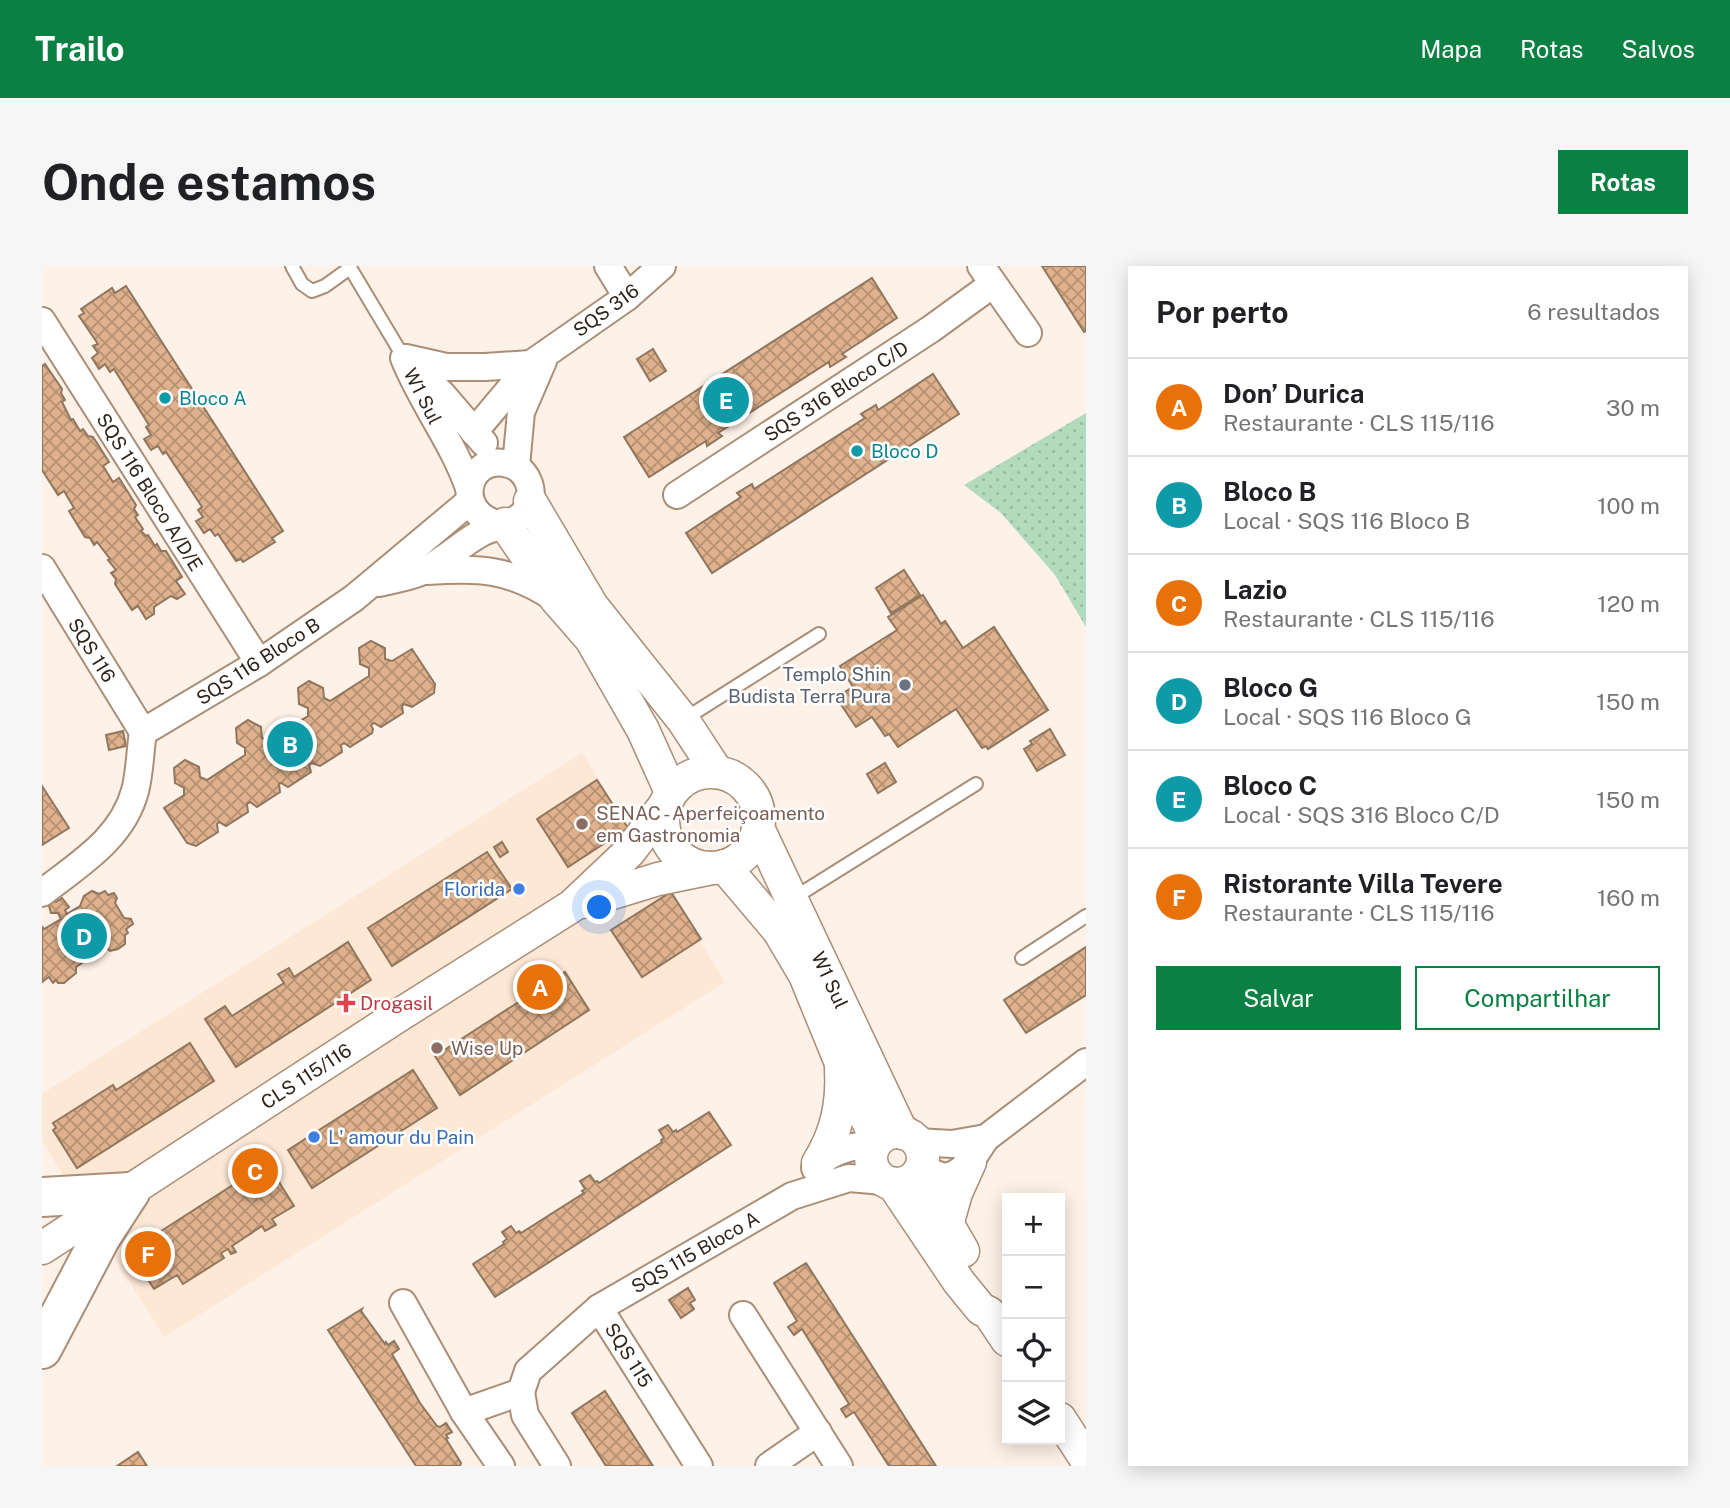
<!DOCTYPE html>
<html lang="pt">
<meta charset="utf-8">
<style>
body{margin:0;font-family:"Public Sans",sans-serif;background:#f6f6f6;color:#202124}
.controls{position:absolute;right:21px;bottom:21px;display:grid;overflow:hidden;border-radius:0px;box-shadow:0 4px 18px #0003}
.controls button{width:63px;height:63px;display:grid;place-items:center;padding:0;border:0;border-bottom:2px solid #e0e0e0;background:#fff;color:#202124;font:35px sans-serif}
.you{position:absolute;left:558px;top:642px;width:24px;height:24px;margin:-18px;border:5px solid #fff;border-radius:50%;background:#1a73e8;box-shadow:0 0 0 10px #1a73e833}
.badge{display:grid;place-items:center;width:46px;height:46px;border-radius:50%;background:#0b8043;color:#fff;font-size:23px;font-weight:700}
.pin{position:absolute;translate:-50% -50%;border:4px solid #fff;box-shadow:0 2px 7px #0006}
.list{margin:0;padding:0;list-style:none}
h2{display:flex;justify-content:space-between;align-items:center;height:91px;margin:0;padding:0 28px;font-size:30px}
h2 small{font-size:23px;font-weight:400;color:#757577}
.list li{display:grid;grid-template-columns:46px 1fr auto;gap:21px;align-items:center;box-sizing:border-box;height:98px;padding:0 28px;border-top:2px solid #e0e0e0}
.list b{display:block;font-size:26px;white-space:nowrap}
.list p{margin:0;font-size:23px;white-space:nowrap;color:#757577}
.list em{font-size:23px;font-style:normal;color:#757577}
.actions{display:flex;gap:14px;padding:21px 28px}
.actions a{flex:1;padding:16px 0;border:2px solid #0b8043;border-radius:0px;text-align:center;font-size:24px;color:#0b8043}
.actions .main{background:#0b8043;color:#fff}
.icon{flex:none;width:38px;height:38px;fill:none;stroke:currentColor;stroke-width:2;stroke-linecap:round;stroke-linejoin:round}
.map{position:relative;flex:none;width:1044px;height:1200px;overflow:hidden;border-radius:0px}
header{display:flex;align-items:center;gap:42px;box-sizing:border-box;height:98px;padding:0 35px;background:#0b8043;color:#fff}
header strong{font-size:33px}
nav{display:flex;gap:38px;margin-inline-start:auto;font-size:24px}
.intro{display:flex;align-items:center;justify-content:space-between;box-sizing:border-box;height:168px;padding:0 42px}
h1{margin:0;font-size:49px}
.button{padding:18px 32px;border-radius:0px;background:#0b8043;color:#fff;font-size:24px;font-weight:700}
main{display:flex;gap:42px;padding:0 42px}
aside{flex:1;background:#fff;border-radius:0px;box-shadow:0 4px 18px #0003}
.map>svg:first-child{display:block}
.built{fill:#fde7d5}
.grass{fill:url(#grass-dots)}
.building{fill:url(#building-cross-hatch);stroke:#91765f;stroke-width:2}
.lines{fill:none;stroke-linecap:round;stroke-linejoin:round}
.service-casing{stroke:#aa8e77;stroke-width:16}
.minor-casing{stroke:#aa8e77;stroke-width:30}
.tertiary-casing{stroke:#aa8e77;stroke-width:35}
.primary-casing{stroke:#aa8e77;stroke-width:42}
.service{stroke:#fff;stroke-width:12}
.minor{stroke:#fff;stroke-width:26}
.tertiary{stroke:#fff;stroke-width:32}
.primary{stroke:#fff;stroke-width:38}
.culture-dot{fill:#0f9aa8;stroke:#fff;stroke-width:2.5}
.worship-dot{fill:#6b7280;stroke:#fff;stroke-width:2.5}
.education-dot{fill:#8d6e63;stroke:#fff;stroke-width:2.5}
.shop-dot{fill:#3f7fe0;stroke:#fff;stroke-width:2.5}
.health-dot{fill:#e0444e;stroke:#fff;stroke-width:2.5}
.labels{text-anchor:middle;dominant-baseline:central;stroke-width:5;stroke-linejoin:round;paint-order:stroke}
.street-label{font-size:19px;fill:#2f241b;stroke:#fff}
.culture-label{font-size:19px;fill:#0d838f;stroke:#fff;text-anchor:start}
.worship-label{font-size:19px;fill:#5b616d;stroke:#fff;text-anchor:end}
.education-label{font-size:19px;fill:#785e54;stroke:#fff;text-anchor:start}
.shop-label{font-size:19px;fill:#366cbe;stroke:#fff;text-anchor:end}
.health-label{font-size:19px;fill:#be3a42;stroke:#fff;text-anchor:start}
</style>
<header>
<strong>Trailo</strong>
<nav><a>Mapa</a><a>Rotas</a><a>Salvos</a></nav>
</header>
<div class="intro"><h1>Onde estamos</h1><a class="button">Rotas</a></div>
<main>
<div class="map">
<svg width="1044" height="1200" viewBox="0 0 1044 1200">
<defs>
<pattern id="grass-dots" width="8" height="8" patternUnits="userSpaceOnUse" patternTransform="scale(1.75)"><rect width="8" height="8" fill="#b1dbbc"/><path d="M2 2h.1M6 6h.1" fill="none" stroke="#99bca1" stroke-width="1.8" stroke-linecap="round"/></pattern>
<pattern id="building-cross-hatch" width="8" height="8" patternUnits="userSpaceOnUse" patternTransform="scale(1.75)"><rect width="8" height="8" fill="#dfb28d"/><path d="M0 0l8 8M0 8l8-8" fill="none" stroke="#b59172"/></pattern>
</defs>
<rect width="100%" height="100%" fill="#fef1e7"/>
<!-- built -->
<path class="built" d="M540 487 683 716 122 1071 0 875V828Z"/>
<!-- grass -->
<path class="grass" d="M1044 147V361L1013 309 959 247 922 219Z"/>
<!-- building -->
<g class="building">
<path d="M1000 0H1044V65L1042 66Z"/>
<path d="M830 12 855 52 800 88 804 91 788 101 787 96 676 167 680 170 665 180 664 175 607 211 582 171Z"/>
<path d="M84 20 241 265 230 272 233 276 201 296 199 293 194 295 176 268 173 270 168 263 162 267 154 255 161 251 156 244 160 241 124 186 121 188 116 180 109 184 102 173 109 169 104 161 107 159 72 103 68 106 63 98 57 103 50 92 56 87 51 80 56 78 37 50 42 47 39 43 70 22 73 27Z"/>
<path d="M611 83 624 105 608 115 595 93Z"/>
<path d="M3 98 20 123 19 127 23 134 20 136 29 154 31 153 38 165 41 163 46 170 51 171 67 196 61 200 71 216 77 212 94 239 92 243 96 249 93 251 101 263 99 265 104 270 106 269 113 280 115 278 119 285H124L140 311 134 315 143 328 135 333 129 330 112 341V348L104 353 96 340 90 344 73 318 74 313 69 307 74 304 66 294 68 293 55 276 52 279 48 272 43 271 27 245 32 242 22 225 16 229 0 204V100Z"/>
<path d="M891 108 917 148 670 307 644 267 699 231 695 227 710 218 712 223 823 152 819 148 834 139 836 144Z"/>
<path d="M862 304 878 329 849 347 834 322Z"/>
<path d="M881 329 899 358 903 355 921 382 952 361 1006 444 946 483 944 480 940 482 914 443 856 481 847 468 843 470 830 451 814 461 794 431 811 421 798 400 855 364 846 351Z"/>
<path d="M329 375 343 382V393L350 395 370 383 393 418 392 427 370 441 362 438 360 440 361 447 339 461 332 457 329 459 331 463 330 467 308 481 302 477 299 479 300 486 278 500 270 497 267 499 269 506 246 521 239 517 237 518 238 526 215 541 208 536 205 538 206 546 184 560 177 556 175 558 176 566 154 580 145 577 122 542 142 529V522L133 517 132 502 143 494 157 501 158 511 165 514 203 489V482L195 477 194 462 206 454 219 461 220 472 226 475 266 450V442L257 438 256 422 267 415 281 422 282 432 288 435 327 410V402L318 398 317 382Z"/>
<path d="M1008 463 1023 489 995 505 982 483 990 478 988 475Z"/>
<path d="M81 465 84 480 67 484 64 469Z"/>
<path d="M843 497 854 516 836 527 825 508Z"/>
<path d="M555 514 586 562 526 601 495 553Z"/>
<path d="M0 520 27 562 0 579Z"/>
<path d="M460 576 466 586 458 591 452 581Z"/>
<path d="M445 586 470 623 350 700 326 662Z"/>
<path d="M50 625 57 628 63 625 66 629 72 627 75 632 73 637 82 652 89 653 91 658 84 663 86 667 83 669V678L76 683 68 685 64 682 51 690 48 685 42 688 46 693 34 701V707L22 717H16L14 714 11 717 7 711 0 716V661L2 663 19 653 16 647H9L6 636 8 634 14 636 20 632 27 641 23 644 25 648 38 640 42 630Z"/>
<path d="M629 626 659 673 600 711 569 664Z"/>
<path d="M306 676 329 714 194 801 163 753 183 740 190 750 242 717 236 708 247 702 252 711Z"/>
<path d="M1044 681V729L984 767 962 734Z"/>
<path d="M523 706 547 744 418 829 393 790Z"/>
<path d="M148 777 172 815 35 902 11 864 14 862 11 857 71 819 74 824Z"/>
<path d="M371 804 395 842 270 922 246 884Z"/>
<path d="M667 846 689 879 453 1031 431 998 462 978 461 976 465 973 460 966 469 960 474 967 477 965 479 967 542 927 540 925 543 923 538 915 548 909 553 916 555 915 557 917 620 876 619 874 622 872 617 864 626 859 631 866 634 864 635 866Z"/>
<path d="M225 897 252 940 230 953 234 959 223 965 220 960 190 980 194 986 189 988 186 983 179 987 182 992 141 1018 135 1009 112 1023 88 985Z"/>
<path d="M764 997 894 1200H847L812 1146 804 1151 799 1143 807 1138 760 1063 752 1069 746 1061 755 1055 732 1017Z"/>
<path d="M646 1022 653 1034 648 1037 652 1043 639 1052 627 1034Z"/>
<path d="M320 1043 319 1045 343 1078 344 1076 346 1079 352 1075 357 1083 350 1088 378 1137 395 1160 398 1161 404 1157 410 1166 404 1169 406 1172 404 1173 419 1197 418 1200H374L286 1064Z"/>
<path d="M563 1125 611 1200H564L530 1147Z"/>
<path d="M96 1186 105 1200H75Z"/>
</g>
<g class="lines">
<defs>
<g id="service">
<path d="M250 0 260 18 270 25 283 20 308 2"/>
<path d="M307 0 362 92"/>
<path d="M641 454 777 368"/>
<path d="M750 633 934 518"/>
<path d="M980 692 1044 650"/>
</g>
<g id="minor">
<path d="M566 0 585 31"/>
<path d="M939 0 986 67"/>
<path d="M0 55 217 397"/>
<path d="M362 92C380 137 411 176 427 222"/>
<path d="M364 92 404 101H443L489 98"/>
<path d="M373 102 400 128 442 177"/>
<path d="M432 166 489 98 585 31 620 0"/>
<path d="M474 200 479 146 501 95"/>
<path d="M635 229 889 63 951 18"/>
<path d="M0 302 101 466"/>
<path d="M384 305C439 302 467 302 514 333"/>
<path d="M337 317C352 313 370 311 383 304 404 294 421 276 441 266 455 260 474 258 484 245 490 236 490 224 486 215 482 205 472 198 462 197 424 191 410 248 459 259"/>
<path d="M101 466 217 397 312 332 428 235"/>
<path d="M0 627C37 598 80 573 93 525 98 506 98 485 101 466"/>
<path d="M875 876 910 878 944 872"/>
<path d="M773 902C786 885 811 879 831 879"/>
<path d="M879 902 901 911 911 909 919 904 928 896 944 872 1044 796"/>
<path d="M361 1037 422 1146 459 1200"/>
<path d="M557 1042 657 1200"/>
<path d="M701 1049 797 1200"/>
<path d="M479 1126 483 1149 515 1200"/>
<path d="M422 1146 479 1126 486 1105 557 1042 750 930 807 912 841 915"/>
<path d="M727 1200 776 1166"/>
</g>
<g id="tertiary">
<path d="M488 235 550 340 641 454 675 506"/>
<path d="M463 258 514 333 549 373 601 464 629 526"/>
<circle cx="669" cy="554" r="48"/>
<path d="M716 562 860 867"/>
<path d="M682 600 737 665 763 709 799 797 835 875"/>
<path d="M541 636 616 613 670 602"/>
<circle cx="855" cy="892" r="26"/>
<path d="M776 897C795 867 801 837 799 802"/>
<path d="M876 907 921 985"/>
<path d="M851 918 917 1016 939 1043 947 1047 965 1074"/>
<path d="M905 959 914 927 928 896"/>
<path d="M0 982 351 753 530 640 587 586 623 539"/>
<path d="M1018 1153 1044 1193"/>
</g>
<g id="primary">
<path d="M0 931 88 926"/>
<path d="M0 1083 59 971 88 926"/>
</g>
</defs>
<!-- service casing -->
<use href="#service" class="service-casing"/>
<!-- minor casing -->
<use href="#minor" class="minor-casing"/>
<!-- tertiary casing -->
<use href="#tertiary" class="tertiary-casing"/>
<!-- primary casing -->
<use href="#primary" class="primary-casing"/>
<!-- service -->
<use href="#service" class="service"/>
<!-- minor -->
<use href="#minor" class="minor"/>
<!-- tertiary -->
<use href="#tertiary" class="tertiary"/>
<!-- primary -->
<use href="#primary" class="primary"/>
</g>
<!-- markers -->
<g class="culture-dot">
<circle cx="123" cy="132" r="7"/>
<circle cx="815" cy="185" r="7"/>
</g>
<circle class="worship-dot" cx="863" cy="419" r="7"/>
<g class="education-dot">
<circle cx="540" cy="558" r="7"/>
<circle cx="395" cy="782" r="7"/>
</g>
<g class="shop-dot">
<circle cx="477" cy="623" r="7"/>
<circle cx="272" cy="871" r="7"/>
</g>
<path class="health-dot" d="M300.5 726.5h7v7h7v7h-7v7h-7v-7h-7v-7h7z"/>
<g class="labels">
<!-- street labels -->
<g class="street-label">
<text transform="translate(564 44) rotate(-36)">SQS 316</text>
<text transform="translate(794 125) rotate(-33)">SQS 316 Bloco C/D</text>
<text transform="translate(381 130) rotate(63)">W1 Sul</text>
<text transform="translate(108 226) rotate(58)">SQS 116 Bloco A/D/E</text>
<text transform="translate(50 384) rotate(58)">SQS 116</text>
<text transform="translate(216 395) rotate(-33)">SQS 116 Bloco B</text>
<text transform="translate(788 714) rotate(65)">W1 Sul</text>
<text transform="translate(264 810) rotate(-33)">CLS 115/116</text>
<text transform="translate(653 986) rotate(-30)">SQS 115 Bloco A</text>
<text transform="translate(587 1089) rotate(58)">SQS 115</text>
</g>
<!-- culture labels -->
<g class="culture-label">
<text x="137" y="132">Bloco A</text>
<text x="829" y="185">Bloco D</text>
</g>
<!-- worship labels -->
<g class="worship-label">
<text x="849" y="408">Templo Shin<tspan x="849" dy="22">Budista Terra Pura</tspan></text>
</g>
<!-- education labels -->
<g class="education-label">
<text x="554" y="547">SENAC - Aperfeiçoamento<tspan x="554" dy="22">em Gastronomia</tspan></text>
<text x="409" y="782">Wise Up</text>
</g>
<!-- shop labels -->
<g class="shop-label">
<text x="463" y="623">Florida</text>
<text x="286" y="871" text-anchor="start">L' amour du Pain</text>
</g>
<!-- health labels -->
<g class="health-label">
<text x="318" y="737">Drogasil</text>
</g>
</g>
</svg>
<div class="controls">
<button>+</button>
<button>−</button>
<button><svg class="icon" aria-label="locate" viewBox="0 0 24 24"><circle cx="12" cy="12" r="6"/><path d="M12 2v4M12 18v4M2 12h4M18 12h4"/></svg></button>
<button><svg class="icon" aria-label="layers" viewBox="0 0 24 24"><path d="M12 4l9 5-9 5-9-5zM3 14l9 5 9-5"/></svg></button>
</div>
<div class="you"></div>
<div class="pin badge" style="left:498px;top:721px;background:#e8710a">A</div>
<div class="pin badge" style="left:248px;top:478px;background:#0f9aa8">B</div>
<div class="pin badge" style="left:213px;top:905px;background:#e8710a">C</div>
<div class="pin badge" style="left:42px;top:670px;background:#0f9aa8">D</div>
<div class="pin badge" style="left:684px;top:134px;background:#0f9aa8">E</div>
<div class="pin badge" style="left:106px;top:988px;background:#e8710a">F</div>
</div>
<aside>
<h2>Por perto<small>6 resultados</small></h2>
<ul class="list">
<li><span class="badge" style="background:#e8710a">A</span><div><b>Don’ Durica</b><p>Restaurante · CLS 115/116</p></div><em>30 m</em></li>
<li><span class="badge" style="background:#0f9aa8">B</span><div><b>Bloco B</b><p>Local · SQS 116 Bloco B</p></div><em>100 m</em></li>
<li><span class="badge" style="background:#e8710a">C</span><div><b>Lazio</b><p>Restaurante · CLS 115/116</p></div><em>120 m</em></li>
<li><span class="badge" style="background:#0f9aa8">D</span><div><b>Bloco G</b><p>Local · SQS 116 Bloco G</p></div><em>150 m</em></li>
<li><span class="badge" style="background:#0f9aa8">E</span><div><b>Bloco C</b><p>Local · SQS 316 Bloco C/D</p></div><em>150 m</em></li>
<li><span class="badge" style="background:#e8710a">F</span><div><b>Ristorante Villa Tevere</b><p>Restaurante · CLS 115/116</p></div><em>160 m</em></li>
</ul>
<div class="actions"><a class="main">Salvar</a><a>Compartilhar</a></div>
</aside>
</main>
